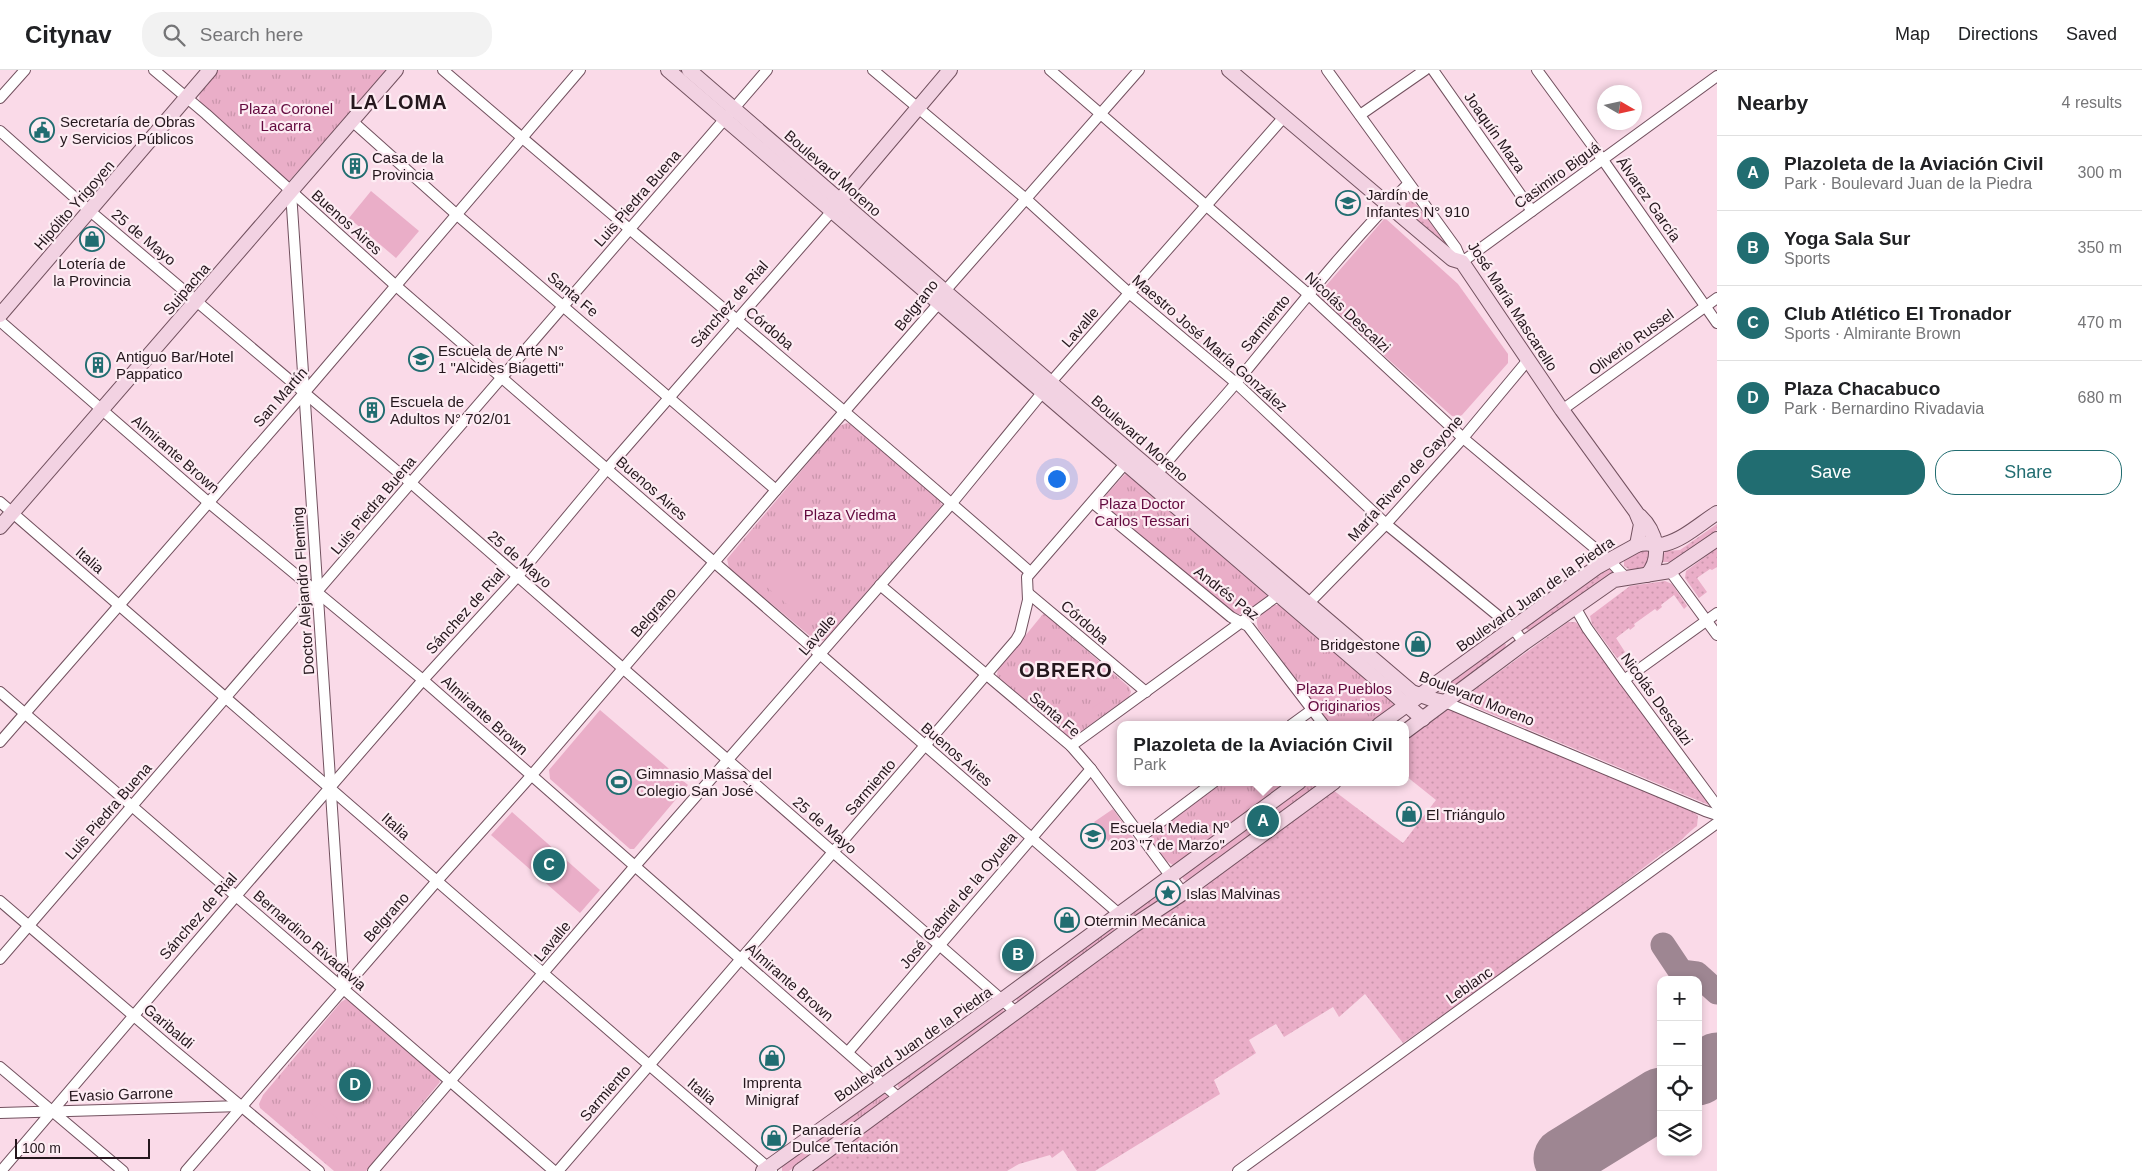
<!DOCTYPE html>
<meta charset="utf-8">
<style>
body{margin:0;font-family:Helvetica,sans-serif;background:#f2f2f2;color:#202124}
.controls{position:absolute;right:15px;bottom:15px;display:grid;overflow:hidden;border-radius:10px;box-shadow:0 2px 8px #0003}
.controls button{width:45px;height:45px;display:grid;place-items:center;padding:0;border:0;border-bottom:1px solid #e0e0e0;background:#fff;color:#202124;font:25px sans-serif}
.compass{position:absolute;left:1597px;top:15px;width:45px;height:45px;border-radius:50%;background:#fff;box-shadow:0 2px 8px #0003;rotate:99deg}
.scale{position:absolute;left:15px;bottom:12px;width:135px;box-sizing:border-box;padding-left:5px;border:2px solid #24171d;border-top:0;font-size:14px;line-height:18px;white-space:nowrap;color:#24171d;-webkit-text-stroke:4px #fdecf3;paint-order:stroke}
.you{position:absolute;left:1056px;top:408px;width:18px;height:18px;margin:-12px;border:4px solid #fff;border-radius:50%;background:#1a73e8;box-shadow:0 0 0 8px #1a73e833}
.badge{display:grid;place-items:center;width:32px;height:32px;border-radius:50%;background:#216d71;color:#fff;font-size:16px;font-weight:700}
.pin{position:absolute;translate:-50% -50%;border:2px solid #fff;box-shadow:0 1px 5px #0006}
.popup{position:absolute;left:1117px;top:651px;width:292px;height:65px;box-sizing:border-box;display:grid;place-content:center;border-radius:10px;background:#fff;filter:drop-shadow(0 1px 4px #0005);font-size:16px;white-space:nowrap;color:#757577}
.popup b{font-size:19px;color:#202124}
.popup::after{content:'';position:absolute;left:50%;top:100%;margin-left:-10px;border:10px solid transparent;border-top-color:#fff}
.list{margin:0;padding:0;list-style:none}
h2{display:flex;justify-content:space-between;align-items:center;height:65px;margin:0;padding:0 20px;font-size:21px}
h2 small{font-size:16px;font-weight:400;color:#757577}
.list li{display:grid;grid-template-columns:32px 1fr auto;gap:15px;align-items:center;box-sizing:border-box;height:75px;padding:0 20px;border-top:1px solid #e0e0e0}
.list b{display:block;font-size:19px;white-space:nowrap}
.list p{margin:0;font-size:16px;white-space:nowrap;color:#757577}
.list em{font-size:16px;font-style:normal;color:#757577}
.actions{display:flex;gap:10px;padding:15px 20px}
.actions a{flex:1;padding:11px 0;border:1px solid #216d71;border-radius:20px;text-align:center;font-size:18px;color:#216d71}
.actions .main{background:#216d71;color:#fff}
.icon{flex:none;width:28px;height:28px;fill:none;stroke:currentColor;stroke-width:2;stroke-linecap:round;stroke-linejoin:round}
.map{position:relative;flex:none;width:1717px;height:1101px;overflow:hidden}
header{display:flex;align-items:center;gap:30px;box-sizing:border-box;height:70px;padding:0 25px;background:#fff;border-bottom:1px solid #e0e0e0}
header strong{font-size:24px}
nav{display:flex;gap:28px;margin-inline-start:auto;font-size:18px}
.search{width:350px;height:45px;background:#f2f2f2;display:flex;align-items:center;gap:12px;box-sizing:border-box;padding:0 18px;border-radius:20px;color:#757577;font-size:19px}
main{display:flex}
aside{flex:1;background:#fff}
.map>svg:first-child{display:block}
.grass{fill:url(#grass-dots)}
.park{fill:url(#park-tufts)}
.garden{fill:#eaaec8}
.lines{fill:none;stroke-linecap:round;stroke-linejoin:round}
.taxiway{stroke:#9e8692;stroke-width:25}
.runway{stroke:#9e8692;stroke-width:61}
.street-casing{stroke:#72515f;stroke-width:12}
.secondary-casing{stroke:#72515f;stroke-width:16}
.street{stroke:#fff;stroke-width:10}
.secondary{stroke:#f2d2e2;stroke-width:14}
.labels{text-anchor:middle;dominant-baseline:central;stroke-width:4.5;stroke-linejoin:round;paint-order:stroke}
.park-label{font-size:15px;fill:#630a3f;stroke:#fdecf3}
.poi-label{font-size:15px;fill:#24171d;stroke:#fdecf3;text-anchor:start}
.street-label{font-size:15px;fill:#24171d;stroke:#fdecf3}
.district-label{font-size:20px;font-weight:bold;letter-spacing:1px;fill:#24171d;stroke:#fdecf3}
</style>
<header>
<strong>Citynav</strong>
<div class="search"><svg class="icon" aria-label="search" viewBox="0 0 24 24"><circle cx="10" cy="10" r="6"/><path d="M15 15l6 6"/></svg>Search here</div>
<nav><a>Map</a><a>Directions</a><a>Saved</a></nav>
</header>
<main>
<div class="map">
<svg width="1717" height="1101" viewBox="0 0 1717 1101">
<defs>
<pattern id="grass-dots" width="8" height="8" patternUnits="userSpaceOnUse" patternTransform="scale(1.25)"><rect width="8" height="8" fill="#eaaec8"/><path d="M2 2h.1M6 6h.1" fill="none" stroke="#c995ab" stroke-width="1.8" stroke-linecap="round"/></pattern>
<pattern id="park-tufts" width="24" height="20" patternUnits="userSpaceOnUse" patternTransform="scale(1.25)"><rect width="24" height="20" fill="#eaaec8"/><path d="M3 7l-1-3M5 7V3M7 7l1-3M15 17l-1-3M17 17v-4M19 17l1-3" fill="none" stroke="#c995ab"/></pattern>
</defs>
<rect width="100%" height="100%" fill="#fadae8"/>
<!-- grass -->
<g class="grass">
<path d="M1411 131 1417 135 1446 174H1442L1407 145 1405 139 1406 133Z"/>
<path d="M1717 454V460L1674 492H1658L1666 481 1680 480Z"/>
<path d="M1717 478V497L1712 500 1710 499 1697 508 1707 522 1699 528 1685 508 1686 501Z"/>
<path d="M1644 480 1651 483 1648 497 1630 500 1624 496V487Z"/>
<path d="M1608 494 1616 501 1532 561 1526 559V557Z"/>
<path d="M1665 511 1672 514 1687 536 1684 539 1674 525 1661 535 1662 537 1657 541 1655 539 1634 554 1635 556 1630 560 1629 558 1616 568 1625 582 1617 588 1592 554 1590 546 1630 516Z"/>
<path d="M1568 552H1575L1581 556 1707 728 1709 735 1470 635 1469 624Z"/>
<path d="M1503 573 1506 574 1505 579 1446 623 1440 622V619Z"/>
<path d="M1449 639 1460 640 1695 743 1698 746 1697 756C1683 766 1681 774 1664 782L1548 871 1403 973 1365 924 1339 947 1333 937 1284 967 1276 954 1249 970 1256 983 1214 1010 1220 1024 1095 1101H1077L1063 1080 1052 1088 1050 1085 1019 1094 1007 1101H810L1333 720 1403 773 1436 730 1406 706V668L1442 640Z"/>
</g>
<!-- park -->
<g class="park">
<path d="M218 0H390L289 111 286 110 201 34C194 21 210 10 218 0Z"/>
<path d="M847 353 851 354 938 428 942 435 825 570 817 572 729 498 727 489 839 356Z"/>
<path d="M1125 404 1131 406 1267 523V527C1257 535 1246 548 1233 543L1106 437 1103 431 1106 425Z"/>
<path d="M1273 535H1279L1285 538 1394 632V637L1370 655H1330L1258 558C1254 545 1262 542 1273 535Z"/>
<path d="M1043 544 1046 545 1129 617 1131 622 1129 627 1073 667 1069 668 998 610 997 605 998 599Z"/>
<path d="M1221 712H1288L1179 792 1173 795C1163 790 1152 778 1151 766L1156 760Z"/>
<path d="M1309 712H1326L1188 812 1183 809 1182 804Z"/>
<path d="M1168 816 1171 818V823L1134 849 1130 844Z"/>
<path d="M1119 853 1124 859 1021 933 1017 931 1016 928 1115 854Z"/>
<path d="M346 929 359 937 438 1008 440 1012 366 1101H334L260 1038 259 1034 263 1025 341 932Z"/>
<path d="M1002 938 1005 943 904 1019 898 1017 897 1011Z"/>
<path d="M882 1023 887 1025V1030L789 1101H782V1095Z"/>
</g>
<!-- garden -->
<g class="garden">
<path d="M371 121 419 161 396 188 349 148Z"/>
<path d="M1385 148 1458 214 1508 284V293L1462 345 1458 347 1452 346 1317 226Z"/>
<path d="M781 490 815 520 796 542 762 513Z"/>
<path d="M1107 628 1112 636 1097 645 1092 638Z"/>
<path d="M600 640 688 715 634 779H630L550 709 549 700Z"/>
<path d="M1113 739 1134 769 1116 782 1094 752Z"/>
<path d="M512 742 600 820 580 843 491 765Z"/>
<path d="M319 1033 338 1049 330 1059 311 1043Z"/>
</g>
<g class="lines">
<!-- taxiway -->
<path class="taxiway" d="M1663 875 1681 902 1697 904 1717 922"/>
<!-- runway -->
<g class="runway">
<path d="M1698 1005 1717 993"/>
<path d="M1564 1088 1661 1028"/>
</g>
<defs>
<g id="street">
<path d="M154 0 206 44 395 215 1133 856"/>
<path d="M443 0C638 168 837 332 1030 502"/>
<path d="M873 0 1026 129 1129 223 1236 313 1386 454 1513 558 1524 573"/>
<path d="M1050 0 1308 224 1463 368 1609 490 1625 507"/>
<path d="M1327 0 1456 178 1462 192 1717 6"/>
<path d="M1433 0 1532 141"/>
<path d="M1537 0 1603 90 1717 253"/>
<path d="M0 28 25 0"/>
<path d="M1360 45 1425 0"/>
<path d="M352 51 456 144 776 420"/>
<path d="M0 61 90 141 411 413 1017 943"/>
<path d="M291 122 344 919"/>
<path d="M0 251 208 432 423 610 900 1029"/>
<path d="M1562 340 1717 228"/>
<path d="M1154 408C1180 375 1209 345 1236 313 1292 245 1346 176 1408 114"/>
<path d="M0 432C257 656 514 879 772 1101"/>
<path d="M1093 433 1231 547 1248 556 1324 655"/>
<path d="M1670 501 1717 565"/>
<path d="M880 515 1071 676 1091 699 1183 823"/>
<path d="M1028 523 1146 622"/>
<path d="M1575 537 1587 558 1624 610 1717 736"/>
<path d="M1304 538 1386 454 1463 368 1528 290"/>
<path d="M1624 610 1717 543"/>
<path d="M0 622 554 1101"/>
<path d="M1445 632 1705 741 1717 745"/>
<path d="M1291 655 1313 639"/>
<path d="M0 672 305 322 580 0"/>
<path d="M1071 676 1284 521"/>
<path d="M1142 766 1214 712"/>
<path d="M0 831 170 977 319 1101"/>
<path d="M0 889 767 0"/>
<path d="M848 982 1091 699"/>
<path d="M0 997 123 1101"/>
<path d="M0 1043 242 1036"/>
<path d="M1 1101 236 826 423 610 517 507 607 399 832 141"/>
<path d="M186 1101 436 812 531 706 776 420 939 233 945 221 1139 0"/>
<path d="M373 1101 635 796 952 433 1051 312 1284 47"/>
<path d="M558 1101 1016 570 1020 563 1028 530 1027 507 1130 388"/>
<path d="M1238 1101 1717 753"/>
</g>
<g id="secondary">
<path d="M668 0 1423 649"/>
<path d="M689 0 1133 384 1412 622 1431 629 1445 632"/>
<path d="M1229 0 1452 189 1462 192 1562 340 1636 442 1641 454 1637 475"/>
<path d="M835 136 950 0"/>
<path d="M0 245 210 0"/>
<path d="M1640 446C1656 461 1663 488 1647 505"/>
<path d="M0 457 396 0"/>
<path d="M1379 655 1597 497 1637 475C1647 471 1655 476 1665 474 1684 469 1701 453 1717 443"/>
<path d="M1406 661 1524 573 1614 510 1670 501 1717 469"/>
<path d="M763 1101 1002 930 1299 712"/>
<path d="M800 1101 1133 856 1183 823 1334 712"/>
</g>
</defs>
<!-- street casing -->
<use href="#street" class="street-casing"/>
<!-- secondary casing -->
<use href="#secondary" class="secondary-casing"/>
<!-- street -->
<use href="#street" class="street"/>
<!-- secondary -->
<use href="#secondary" class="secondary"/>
</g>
<!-- icons -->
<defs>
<symbol id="civic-ring" viewBox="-11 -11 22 22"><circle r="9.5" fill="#fdecf3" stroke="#216d71" stroke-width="1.5"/><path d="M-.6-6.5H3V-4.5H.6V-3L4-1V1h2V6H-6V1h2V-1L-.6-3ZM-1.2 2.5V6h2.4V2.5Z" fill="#216d71"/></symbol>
<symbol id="building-ring" viewBox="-11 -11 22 22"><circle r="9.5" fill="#fdecf3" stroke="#216d71" stroke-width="1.5"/><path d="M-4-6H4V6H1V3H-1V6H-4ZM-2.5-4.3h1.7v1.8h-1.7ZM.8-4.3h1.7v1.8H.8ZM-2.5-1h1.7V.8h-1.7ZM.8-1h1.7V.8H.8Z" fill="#216d71"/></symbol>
<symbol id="school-ring" viewBox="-11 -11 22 22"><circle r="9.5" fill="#fdecf3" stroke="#216d71" stroke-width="1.5"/><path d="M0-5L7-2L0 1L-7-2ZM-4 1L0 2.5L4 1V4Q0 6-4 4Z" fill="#216d71"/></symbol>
<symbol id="shop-ring" viewBox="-11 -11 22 22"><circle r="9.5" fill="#fdecf3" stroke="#216d71" stroke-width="1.5"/><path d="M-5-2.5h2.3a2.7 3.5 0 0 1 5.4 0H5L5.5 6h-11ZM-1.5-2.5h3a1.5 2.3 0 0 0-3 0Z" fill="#216d71"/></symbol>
<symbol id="university-ring" viewBox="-11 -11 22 22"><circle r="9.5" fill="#fdecf3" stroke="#216d71" stroke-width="1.5"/><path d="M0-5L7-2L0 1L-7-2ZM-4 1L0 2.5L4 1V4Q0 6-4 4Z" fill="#216d71"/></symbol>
<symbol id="stadium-ring" viewBox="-11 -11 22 22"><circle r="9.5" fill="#fdecf3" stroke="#216d71" stroke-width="1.5"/><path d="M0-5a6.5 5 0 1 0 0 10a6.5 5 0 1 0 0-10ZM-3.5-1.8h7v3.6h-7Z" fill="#216d71"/></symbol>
<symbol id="sight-ring" viewBox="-11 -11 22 22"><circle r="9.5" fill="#fdecf3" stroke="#216d71" stroke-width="1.5"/><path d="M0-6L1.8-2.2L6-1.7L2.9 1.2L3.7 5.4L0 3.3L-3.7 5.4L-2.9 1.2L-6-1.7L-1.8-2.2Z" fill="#216d71"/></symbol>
</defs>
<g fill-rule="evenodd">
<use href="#civic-ring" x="28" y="46" width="28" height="28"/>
<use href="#building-ring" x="341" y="82" width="28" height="28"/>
<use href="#school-ring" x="1334" y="119" width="28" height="28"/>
<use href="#shop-ring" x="78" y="155" width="28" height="28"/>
<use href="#university-ring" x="407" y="275" width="28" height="28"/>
<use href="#building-ring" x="84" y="281" width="28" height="28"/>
<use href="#building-ring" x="358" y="326" width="28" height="28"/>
<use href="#shop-ring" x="1404" y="560" width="28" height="28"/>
<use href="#stadium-ring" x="605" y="698" width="28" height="28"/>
<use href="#shop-ring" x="1395" y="730" width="28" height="28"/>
<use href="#school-ring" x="1079" y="752" width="28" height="28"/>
<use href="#sight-ring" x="1154" y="809" width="28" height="28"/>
<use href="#shop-ring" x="1053" y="836" width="28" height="28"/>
<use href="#shop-ring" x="758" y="974" width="28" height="28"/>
<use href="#shop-ring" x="760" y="1054" width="28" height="28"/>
</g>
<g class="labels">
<!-- park labels -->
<g class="park-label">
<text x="286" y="38">Plaza Coronel<tspan x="286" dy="17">Lacarra</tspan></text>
<text x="1142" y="433">Plaza Doctor<tspan x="1142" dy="17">Carlos Tessari</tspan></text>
<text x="850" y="444">Plaza Viedma</text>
<text x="1344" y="618">Plaza Pueblos<tspan x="1344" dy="17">Originarios</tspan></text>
</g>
<!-- poi labels -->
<g class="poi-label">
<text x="60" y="51">Secretaría de Obras<tspan x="60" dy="17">y Servicios Públicos</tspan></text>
<text x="372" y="87">Casa de la<tspan x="372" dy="17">Provincia</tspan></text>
<text x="1366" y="124">Jardín de<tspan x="1366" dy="17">Infantes N° 910</tspan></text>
<text x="92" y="193" text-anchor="middle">Lotería de<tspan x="92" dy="17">la Provincia</tspan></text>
<text x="438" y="280">Escuela de Arte N°<tspan x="438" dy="17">1 "Alcides Biagetti"</tspan></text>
<text x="116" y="286">Antiguo Bar/Hotel<tspan x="116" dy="17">Pappatico</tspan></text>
<text x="390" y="331">Escuela de<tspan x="390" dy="17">Adultos N° 702/01</tspan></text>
<text x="1400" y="574" text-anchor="end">Bridgestone</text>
<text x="636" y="703">Gimnasio Massa del<tspan x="636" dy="17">Colegio San José</tspan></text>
<text x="1426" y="744">El Triángulo</text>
<text x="1110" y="757">Escuela Media Nº<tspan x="1110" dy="17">203 "7 de Marzo"</tspan></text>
<text x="1186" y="823">Islas Malvinas</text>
<text x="1084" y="850">Otermin Mecánica</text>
<text x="772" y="1012" text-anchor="middle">Imprenta<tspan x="772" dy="17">Minigraf</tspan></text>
<text x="792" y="1059">Panadería<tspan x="792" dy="17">Dulce Tentación</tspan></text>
</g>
<!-- street labels -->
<g class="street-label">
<text transform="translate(1495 62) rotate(55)">Joaquín Maza</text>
<text transform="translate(833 103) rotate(41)">Boulevard Moreno</text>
<text transform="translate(1557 105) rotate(-36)">Casimiro Biguá</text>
<text transform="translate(637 128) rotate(-49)">Luis Piedra Buena</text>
<text transform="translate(1649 129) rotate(55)">Álvarez García</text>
<text transform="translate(74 135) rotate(-49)">Hipólito Yrigoyen</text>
<text transform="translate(347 152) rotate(42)">Buenos Aires</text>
<text transform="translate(144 167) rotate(40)">25 de Mayo</text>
<text transform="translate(186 219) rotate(-49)">Suipacha</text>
<text transform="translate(573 224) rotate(40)">Santa Fe</text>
<text transform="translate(729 234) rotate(-49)">Sánchez de Rial</text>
<text transform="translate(916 235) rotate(-52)">Belgrano</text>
<text transform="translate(1513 236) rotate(57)">José María Mascarello</text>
<text transform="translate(1348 242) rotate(43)">Nicolás Descalzi</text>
<text transform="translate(1265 253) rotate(-51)">Sarmiento</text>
<text transform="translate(1080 257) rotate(-49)">Lavalle</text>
<text transform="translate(770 258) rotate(40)">Córdoba</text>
<text transform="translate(1631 272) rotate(-36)">Oliverio Russel</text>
<text transform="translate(1210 273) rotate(41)">Maestro José María González</text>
<text transform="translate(280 327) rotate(-49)">San Martín</text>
<text transform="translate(1140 368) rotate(41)">Boulevard Moreno</text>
<text transform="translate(176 384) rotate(41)">Almirante Brown</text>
<text transform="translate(1405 408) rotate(-48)">María Rivero de Gayone</text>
<text transform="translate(652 418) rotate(41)">Buenos Aires</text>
<text transform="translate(373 435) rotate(-50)">Luis Piedra Buena</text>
<text transform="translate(520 489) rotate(41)">25 de Mayo</text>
<text transform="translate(90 490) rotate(41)">Italia</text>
<text transform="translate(303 521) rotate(-94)">Doctor Alejandro Fleming</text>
<text transform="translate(1227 523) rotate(38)">Andrés Paz</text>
<text transform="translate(1535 524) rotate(-35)">Boulevard Juan de la Piedra</text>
<text transform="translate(465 541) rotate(-48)">Sánchez de Rial</text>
<text transform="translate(653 542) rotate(-49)">Belgrano</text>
<text transform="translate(1085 552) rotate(41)">Córdoba</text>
<text transform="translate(817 565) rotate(-49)">Lavalle</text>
<text transform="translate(1477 628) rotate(22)">Boulevard Moreno</text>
<text transform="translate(1657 629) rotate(54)">Nicolás Descalzi</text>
<text transform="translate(1055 644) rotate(40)">Santa Fe</text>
<text transform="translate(485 645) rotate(42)">Almirante Brown</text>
<text transform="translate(957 684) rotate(41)">Buenos Aires</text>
<text transform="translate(870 717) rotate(-49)">Sarmiento</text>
<text transform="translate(108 741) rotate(-49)">Luis Piedra Buena</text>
<text transform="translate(825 755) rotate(41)">25 de Mayo</text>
<text transform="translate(396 756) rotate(42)">Italia</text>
<text transform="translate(958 830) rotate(-50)">José Gabriel de la Oyuela</text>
<text transform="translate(198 846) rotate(-49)">Sánchez de Rial</text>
<text transform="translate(386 847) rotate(-49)">Belgrano</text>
<text transform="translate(310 870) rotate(41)">Bernardino Rivadavia</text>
<text transform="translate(552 871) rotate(-50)">Lavalle</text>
<text transform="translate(790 912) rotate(41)">Almirante Brown</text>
<text transform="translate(1469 915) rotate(-35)">Leblanc</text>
<text transform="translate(169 956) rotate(40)">Garibaldi</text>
<text transform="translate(913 974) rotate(-35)">Boulevard Juan de la Piedra</text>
<text transform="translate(702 1021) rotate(40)">Italia</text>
<text transform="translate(605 1023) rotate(-49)">Sarmiento</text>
<text transform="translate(121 1024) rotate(-2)">Evasio Garrone</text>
</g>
<!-- district labels -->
<g class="district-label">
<text x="399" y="32">LA LOMA</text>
<text x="1066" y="600">OBRERO</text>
</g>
</g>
</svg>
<div class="controls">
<button>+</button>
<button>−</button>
<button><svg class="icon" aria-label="locate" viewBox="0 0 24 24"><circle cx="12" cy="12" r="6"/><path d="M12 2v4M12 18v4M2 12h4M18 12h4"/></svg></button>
<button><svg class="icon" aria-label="layers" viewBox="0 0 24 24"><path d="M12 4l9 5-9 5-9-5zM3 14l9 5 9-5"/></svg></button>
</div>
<svg class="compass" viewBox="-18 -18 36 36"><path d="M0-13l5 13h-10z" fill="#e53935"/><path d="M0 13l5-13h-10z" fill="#757577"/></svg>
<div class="scale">100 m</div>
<div class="you"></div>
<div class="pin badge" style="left:1263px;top:751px">A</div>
<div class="popup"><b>Plazoleta de la Aviación Civil</b>Park</div>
<div class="pin badge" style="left:1018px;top:885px">B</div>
<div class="pin badge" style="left:549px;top:795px">C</div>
<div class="pin badge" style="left:355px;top:1015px">D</div>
</div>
<aside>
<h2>Nearby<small>4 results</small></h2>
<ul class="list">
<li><span class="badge">A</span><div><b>Plazoleta de la Aviación Civil</b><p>Park · Boulevard Juan de la Piedra</p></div><em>300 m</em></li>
<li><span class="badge">B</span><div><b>Yoga Sala Sur</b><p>Sports</p></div><em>350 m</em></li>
<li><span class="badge">C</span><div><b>Club Atlético El Tronador</b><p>Sports · Almirante Brown</p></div><em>470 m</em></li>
<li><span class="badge">D</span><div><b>Plaza Chacabuco</b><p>Park · Bernardino Rivadavia</p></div><em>680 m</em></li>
</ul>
<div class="actions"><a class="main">Save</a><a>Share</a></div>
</aside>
</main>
